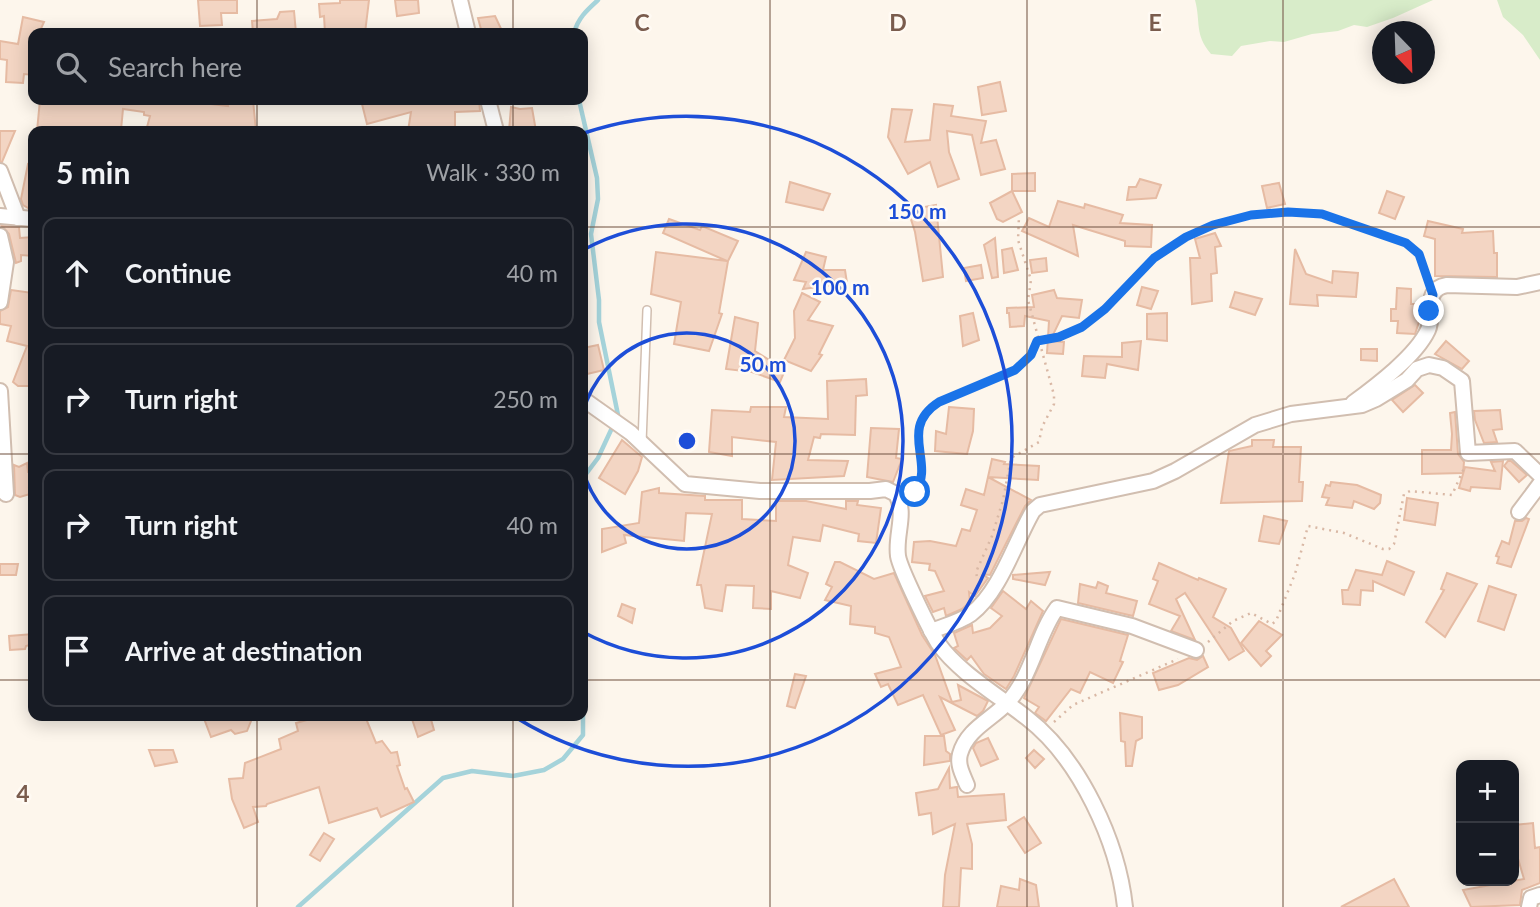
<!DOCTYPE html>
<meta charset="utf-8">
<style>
body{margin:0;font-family:Lato,sans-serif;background:#242831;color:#f1f3f6}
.controls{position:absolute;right:21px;bottom:21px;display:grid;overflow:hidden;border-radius:14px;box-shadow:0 4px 18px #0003}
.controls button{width:63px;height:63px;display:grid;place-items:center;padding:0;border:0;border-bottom:2px solid #363941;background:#171b24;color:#f1f3f6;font:35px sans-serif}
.compass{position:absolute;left:1372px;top:21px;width:63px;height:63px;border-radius:50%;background:#171b24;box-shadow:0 4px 18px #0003;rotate:157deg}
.stop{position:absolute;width:21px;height:21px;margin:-16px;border:5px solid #1a73e8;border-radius:50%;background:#fff}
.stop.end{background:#1a73e8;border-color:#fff;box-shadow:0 2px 7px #0008}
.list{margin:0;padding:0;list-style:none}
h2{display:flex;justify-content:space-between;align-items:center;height:91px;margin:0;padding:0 28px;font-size:30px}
h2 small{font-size:23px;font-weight:400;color:#9ea1a6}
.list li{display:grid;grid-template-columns:46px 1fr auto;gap:21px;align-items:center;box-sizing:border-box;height:112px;margin:0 14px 14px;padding:0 14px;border:2px solid #363941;border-radius:14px}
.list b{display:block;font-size:26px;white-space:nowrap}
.list em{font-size:23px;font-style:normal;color:#9ea1a6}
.icon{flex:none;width:38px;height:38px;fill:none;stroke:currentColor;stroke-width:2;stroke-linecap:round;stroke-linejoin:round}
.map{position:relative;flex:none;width:1540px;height:907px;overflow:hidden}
.search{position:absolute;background:#171b24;box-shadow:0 4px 18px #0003;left:28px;top:28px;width:560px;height:77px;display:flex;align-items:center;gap:18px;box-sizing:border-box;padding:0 24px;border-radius:14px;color:#9ea1a6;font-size:26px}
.panel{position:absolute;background:#171b24;box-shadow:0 4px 18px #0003;left:28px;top:126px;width:560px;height:595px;border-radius:14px}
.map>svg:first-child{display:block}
.green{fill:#d8ecc9}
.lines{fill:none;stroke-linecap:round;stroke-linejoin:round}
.stream{stroke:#a5d3da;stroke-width:4.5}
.building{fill:#f3d5c3;stroke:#e6bba3;stroke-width:2}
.lane-casing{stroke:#d1beb0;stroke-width:10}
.street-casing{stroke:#d1beb0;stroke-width:18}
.path{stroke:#d9b8a5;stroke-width:2.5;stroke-dasharray:2 5;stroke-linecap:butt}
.lane{stroke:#fff;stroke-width:7}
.street{stroke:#fff;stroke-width:14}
.route{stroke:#1a73e8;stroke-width:9}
.grid{fill:none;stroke:#7a5c4d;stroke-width:2;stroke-opacity:0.55}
.ring{fill:none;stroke:#1d4ed8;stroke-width:3.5}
.grid-label{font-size:23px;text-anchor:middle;font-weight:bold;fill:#7a5c4d;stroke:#fffaf3;stroke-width:5;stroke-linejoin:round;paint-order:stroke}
.centre{fill:#1d4ed8;stroke:#fffaf3;stroke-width:3.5}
.ring-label{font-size:21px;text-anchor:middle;font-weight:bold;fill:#1d4ed8;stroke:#fffaf3;stroke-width:5;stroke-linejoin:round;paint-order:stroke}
</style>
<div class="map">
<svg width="1540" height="907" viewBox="0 0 1540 907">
<rect width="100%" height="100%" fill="#fdf6ec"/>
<!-- green -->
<g class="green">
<path d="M1195 0H1433L1393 18 1367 27 1354 25 1338 31 1312 34 1284 42 1270 41 1241 46 1232 56 1211 54C1194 34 1201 22 1195 0Z"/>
<path d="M1497 0H1540V60L1523 35 1503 17Z"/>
</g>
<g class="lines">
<!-- stream -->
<g class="stream">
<path d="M574 33C578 18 587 10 598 0"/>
<path d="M579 100 597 178 598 199 591 234 599 300V322L618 415 598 458 583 478"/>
<path d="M298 907 443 778 472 771 513 776 544 770 563 759 583 735V706"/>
</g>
</g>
<!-- building -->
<g class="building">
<path d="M198 0H237V13H221L222 25 200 26Z"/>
<path d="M340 0H369L365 33H325L324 16 320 17 319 4 340 3Z"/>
<path d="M395 0H418L419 13 397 16Z"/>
<path d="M294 11 296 33H253L252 21 277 19 280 12Z"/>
<path d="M495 16 503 33H482L478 18Z"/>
<path d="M23 17 44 22 39 33H33V75L24 74 23 83 6 82 7 60 0 59V41L18 44Z"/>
<path d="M1000 82 1006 111 982 115 978 87Z"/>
<path d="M40 100H178L228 106 227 100H253L256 131H146L150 116 144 115V112L123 109 121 130 102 128V131H95L50 127 49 131H37Z"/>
<path d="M361 100H479L480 111 455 112V131H408L411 112 367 124Z"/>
<path d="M934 104 953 106 951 116 986 121 981 143 996 140 1005 169 981 175 972 135 947 131 949 152 959 179 938 187 930 162 908 174 888 137 892 109 912 110 905 142 930 140Z"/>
<path d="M511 107 520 109 532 108 536 131H509Z"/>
<path d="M0 131H15L2 162H0Z"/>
<path d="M28 164 33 165V202L30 209 23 205 21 199Z"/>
<path d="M1035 173V191H1012V174Z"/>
<path d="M1140 179 1161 185 1156 198 1127 200 1129 187H1136Z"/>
<path d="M790 182 830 194 823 210 786 202Z"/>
<path d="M1279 183 1285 204 1267 208 1262 186Z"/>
<path d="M1012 191 1022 212 1003 222 997 219 990 203Z"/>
<path d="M1387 191 1404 197 1395 219 1379 213Z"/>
<path d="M1058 201 1084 208 1085 204 1123 215 1120 223 1152 225 1151 247 1125 246V241L1073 225 1078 256 1022 231 1029 218 1049 227Z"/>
<path d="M936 205 943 277 923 281 915 232 908 210Z"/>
<path d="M669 219 700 230 702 226 738 241 728 261 719 313 722 314 709 351 674 344 681 302 651 294 656 252 727 261 663 233Z"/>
<path d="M1428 221 1463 229 1462 233 1493 231 1494 253H1497V277L1435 276V239L1424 236Z"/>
<path d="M2 226 19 227 20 238 33 237V256L21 255V261L16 263 9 234Z"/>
<path d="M1215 233 1221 246 1215 247 1217 273 1211 274 1212 301 1192 304 1190 258H1200L1195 239Z"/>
<path d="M995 238 998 277 992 278 984 245Z"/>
<path d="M1012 248 1018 270 1004 273 1002 250Z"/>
<path d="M1295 249 1306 274 1332 283 1333 271 1358 273 1356 297 1317 295 1318 306 1290 304Z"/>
<path d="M806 252 826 257 823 270H845L847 283 803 289 806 282 794 280Z"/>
<path d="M1046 258 1047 271 1032 273 1030 260Z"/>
<path d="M981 265 983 278 966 281 964 268Z"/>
<path d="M1142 287 1158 291 1151 309 1137 305Z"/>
<path d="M1397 288 1411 289V304H1417V316H1421L1415 334 1397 333 1398 321H1391V309H1396Z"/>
<path d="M11 290 33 293 32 386H18L13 382 27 346 7 341 11 326 0 324V311L8 307Z"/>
<path d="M1054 290 1057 298 1082 300 1079 318 1062 316 1050 341 1064 342 1063 354 1047 353 1049 321 1025 316 1024 326 1010 327 1009 313H1007V308L1034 307 1032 295Z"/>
<path d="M1235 292 1262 299 1255 315 1230 307Z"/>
<path d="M802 293 820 302 808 320 833 326 819 354 822 355 811 371 784 360 795 338 794 311Z"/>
<path d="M973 313 979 340 963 346 960 316Z"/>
<path d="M1167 313V341L1147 339V314Z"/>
<path d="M735 317 758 323 755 351 785 370 780 382 752 372 726 369Z"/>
<path d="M1141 341 1138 370 1107 364 1105 378 1082 376 1084 356 1122 357V343Z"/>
<path d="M1446 341 1469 361 1462 369 1435 354Z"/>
<path d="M598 345 604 370 583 375V348Z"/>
<path d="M1361 349H1377V361L1361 360Z"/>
<path d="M866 379 867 395 856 396 855 435 821 434 820 438 814 437 808 460 848 461 844 476 772 480 776 442 732 437V456L709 452 712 410 750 412 751 407H786L784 417 828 419 827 381Z"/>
<path d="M1415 385 1423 393 1403 412 1392 400Z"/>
<path d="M949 407 974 409 973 431 967 454 935 451 936 431 946 434Z"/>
<path d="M1500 410 1502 429 1493 430 1497 442 1484 443 1475 420 1474 411Z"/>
<path d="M1455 412 1458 454 1464 462 1463 473 1422 474V450H1451L1452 434 1450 413Z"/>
<path d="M871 428 899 429 896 458 902 459 893 482 867 477Z"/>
<path d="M622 440 642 457 638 471 625 494 599 478Z"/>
<path d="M1252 440H1274L1273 447H1301L1299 482H1303L1302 501 1221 503 1229 451 1252 446Z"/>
<path d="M992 459 1005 462 1004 464 1039 466 1038 480 988 477 1031 500 1025 506 990 575 982 574 988 578 975 596 969 592 970 602 962 609 946 616 944 608 933 612 925 596 944 591 935 571 929 570 930 564 912 562 914 542 930 541 956 546 962 529 970 531 977 510 961 505 966 489 984 495Z"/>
<path d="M1503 461 1500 489 1471 487 1470 491 1459 488 1465 467 1495 471 1491 462Z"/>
<path d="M1508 461H1511L1527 475 1519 482 1504 466Z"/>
<path d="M27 463 28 472H33V487L29 488 30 494 20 497 15 495 14 465 19 467Z"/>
<path d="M1331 482 1357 485 1381 495 1380 503 1374 509 1354 501 1352 508 1326 505 1329 498 1322 497 1326 485 1330 486Z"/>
<path d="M659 488V493L705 496V500H742V519L776 521V501H806L846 509V501H858L857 505 881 508 876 543 858 541 859 534 823 525 820 541 793 537 788 565 808 573 800 598 771 591V609L753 608 754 586 726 585 722 611 705 608 701 585H697L712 514 686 513 684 541 624 535 626 543 602 552V529L639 523 642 492Z"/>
<path d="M1407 498 1438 503 1435 525 1404 520Z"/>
<path d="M1264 516 1287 521 1279 544 1259 541Z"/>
<path d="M1526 518 1529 519 1511 567 1497 563 1499 557 1496 556 1502 541 1509 544 1515 521H1522Z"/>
<path d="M1387 561 1414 572 1404 595 1373 581V591L1361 590 1360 605 1343 604 1342 590H1348L1356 570 1382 575Z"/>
<path d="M835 562H840L874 579 894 573 922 635 935 655 952 702 961 700 958 685 988 701 983 711 977 716 940 697 955 730 941 735 923 695 898 705 888 684 881 687 875 674 901 667 889 637 875 633V627L850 624 851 606 825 600 832 587 826 584Z"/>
<path d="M1159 563 1198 580 1199 578 1226 589 1213 617 1231 628 1244 651 1229 660 1185 593 1176 599 1195 640 1171 631 1180 616 1149 604 1158 581 1153 579Z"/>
<path d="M0 564H18L16 575H0Z"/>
<path d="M1050 572 1045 585 1013 579V575Z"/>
<path d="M1447 573 1477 584 1445 637 1426 622 1444 590 1441 589Z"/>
<path d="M1098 582 1108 586 1106 593 1137 601 1133 616 1078 603 1080 584 1096 588Z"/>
<path d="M1489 586 1516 595 1504 630 1478 621Z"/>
<path d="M1003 591 1026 609 1031 601 1043 611 1014 676 1006 689 984 674 971 656 967 660 954 648 958 646 954 633 972 625 973 633 990 628 1002 616 991 608Z"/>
<path d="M622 604 635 609 632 623 618 616Z"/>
<path d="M1061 619 1128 635 1120 661 1123 662 1113 683 1090 672 1080 693 1071 689 1046 721 1035 713 1039 707 1024 698Z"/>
<path d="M1259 621 1282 635 1266 651 1271 656 1261 666 1241 643Z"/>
<path d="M33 634V644L26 646 25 649 10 650 9 636Z"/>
<path d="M1203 656 1208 667 1178 685 1159 690 1153 673 1189 658 1197 660Z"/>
<path d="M795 674 806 676 795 708 787 706Z"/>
<path d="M1120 713 1142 717V738L1136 741 1132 766H1126L1125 742 1121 741Z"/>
<path d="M203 716H253L247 731 235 734 231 730 211 737Z"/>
<path d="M309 716H365L376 743 382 741 391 753 397 752 400 765 397 766 405 789 407 788 414 802 381 817 377 808 329 823 319 787 267 804 266 806 253 807 258 822 244 828 232 799 229 779 243 778 245 763 281 749 279 739 298 731 296 723 311 719Z"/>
<path d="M411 716H430L434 730 418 737Z"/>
<path d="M925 736H944L946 751 950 754V761L924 765Z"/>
<path d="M988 738 998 759 981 766 973 748 976 743Z"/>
<path d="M149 750H173L177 762 155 766Z"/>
<path d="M1034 750 1044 759 1035 768 1026 758Z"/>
<path d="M949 768 950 788 957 787 958 797 1004 794 1006 820 967 824 972 844V869L961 868 959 907H943L945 875 955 824 933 834 931 813 919 815 916 793 938 789Z"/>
<path d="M1024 817 1041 843 1025 853 1008 827Z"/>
<path d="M1533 823 1535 848 1540 847V883L1522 890 1520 905 1471 907 1463 890 1524 879 1514 845V825Z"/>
<path d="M324 833 334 839 320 861 310 855Z"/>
<path d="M1020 879 1036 885 1039 907H997L1001 886 1019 890Z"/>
<path d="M1394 879 1409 907H1341Z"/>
</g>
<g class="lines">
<defs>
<path id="lane" d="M642 443 647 310"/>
<g id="street">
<path d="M460 0 468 33"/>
<path d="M488 100 496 131"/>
<path d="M0 171 18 218"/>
<path d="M0 216 33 219"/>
<path d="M0 236 6 262 0 302"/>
<path d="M0 391 6 494"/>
<path d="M583 399 631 433 685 484 760 491H870L886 489 896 494C907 514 895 534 898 556 900 569 930 630 938 643 958 672 999 696 1027 718 1080 759 1118 842 1125 907"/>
<path d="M1353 403C1376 386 1416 356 1428 330 1435 315 1422 289 1447 285L1517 287 1540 282"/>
<path d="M1519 512 1540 484"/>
<path d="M931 631C944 626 960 622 971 614 1000 592 1015 542 1033 511L1040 505 1153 481 1175 471 1255 425 1291 414 1362 405 1376 399 1407 380 1417 369 1429 365 1443 368 1462 381 1468 453 1515 451 1540 475"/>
<path d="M967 785C963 775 957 765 960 754 967 729 991 720 1007 703 1032 677 1037 635 1057 608L1132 626 1196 650"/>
<path d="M1529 907 1531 898 1540 895"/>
</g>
</defs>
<!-- lane casing -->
<use href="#lane" class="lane-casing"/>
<!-- street casing -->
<use href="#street" class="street-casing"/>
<!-- path -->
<g class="path">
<path d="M910 494C940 477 895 430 938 402L1015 370 1031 355 1037 341C1052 336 1068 335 1082 327 1111 309 1130 279 1155 257 1199 221 1265 205 1320 214 1334 216 1348 223 1361 227 1379 233 1407 237 1418 253 1423 260 1425 270 1427 278"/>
<path d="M983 578 977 577 976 572 992 536 1003 500 1011 458 1039 442 1042 427 1054 404V395L1028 300 1031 280 1018 240 1019 216"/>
<path d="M1208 642 1233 621 1251 613 1272 624 1276 621 1295 574 1308 526 1344 533 1383 549H1389L1394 544 1404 494 1410 491 1452 495 1465 466"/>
<path d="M1054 722 1073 705 1178 659"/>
</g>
<!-- lane -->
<use href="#lane" class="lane"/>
<!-- street -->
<use href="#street" class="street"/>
</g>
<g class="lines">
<!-- route -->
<path class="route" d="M915 492C936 463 897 429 939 402L1015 370 1031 355 1037 341 1059 337 1082 327 1105 309 1154 258 1186 237 1213 225 1251 215 1288 212 1322 214 1406 243 1419 254 1433 295 1429 311"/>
</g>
<!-- grid -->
<path class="grid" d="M257 0V33M513 0V33M770 0V907M1027 0V907M1283 0V907M257 100V131M513 100V131M0 227H33M583 227H1540M0 454H33M583 454H1540M0 680H33M583 680H1540M257 716V907M513 716V907"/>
<!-- distance rings -->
<g class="ring">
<path d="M583 412A108 108 0 1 1 583 470"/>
<path d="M583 250A217 217 0 1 1 583 632"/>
<path d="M584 133A325 325 0 1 1 515 717"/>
</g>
<g class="grid-label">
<text x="642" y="31">C</text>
<text x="898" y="31">D</text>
<text x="1155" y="31">E</text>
<text x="23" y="802">4</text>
</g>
<circle cx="687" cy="441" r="10" class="centre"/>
<g class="ring-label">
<text x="917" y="219">150 m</text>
<text x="840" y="295">100 m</text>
<text x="763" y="372">50 m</text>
</g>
</svg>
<div class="controls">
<button>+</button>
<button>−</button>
</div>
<svg class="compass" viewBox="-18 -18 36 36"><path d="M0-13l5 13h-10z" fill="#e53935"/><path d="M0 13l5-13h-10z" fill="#9ea1a6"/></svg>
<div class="stop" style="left:915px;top:492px"></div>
<div class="stop end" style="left:1429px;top:311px"></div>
<div class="search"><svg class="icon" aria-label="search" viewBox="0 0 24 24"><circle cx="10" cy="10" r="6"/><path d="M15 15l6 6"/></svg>Search here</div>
<section class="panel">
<h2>5 min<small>Walk · 330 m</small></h2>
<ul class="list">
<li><svg class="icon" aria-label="ahead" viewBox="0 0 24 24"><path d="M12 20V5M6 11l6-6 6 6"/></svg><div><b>Continue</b></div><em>40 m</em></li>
<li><svg class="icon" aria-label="right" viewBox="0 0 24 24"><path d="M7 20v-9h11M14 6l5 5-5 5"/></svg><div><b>Turn right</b></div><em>250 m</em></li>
<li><svg class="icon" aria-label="right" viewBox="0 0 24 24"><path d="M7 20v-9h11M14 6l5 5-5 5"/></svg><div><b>Turn right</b></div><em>40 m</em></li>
<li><svg class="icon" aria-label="arrive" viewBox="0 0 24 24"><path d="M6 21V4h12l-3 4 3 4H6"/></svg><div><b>Arrive at destination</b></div></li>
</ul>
</section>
</div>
